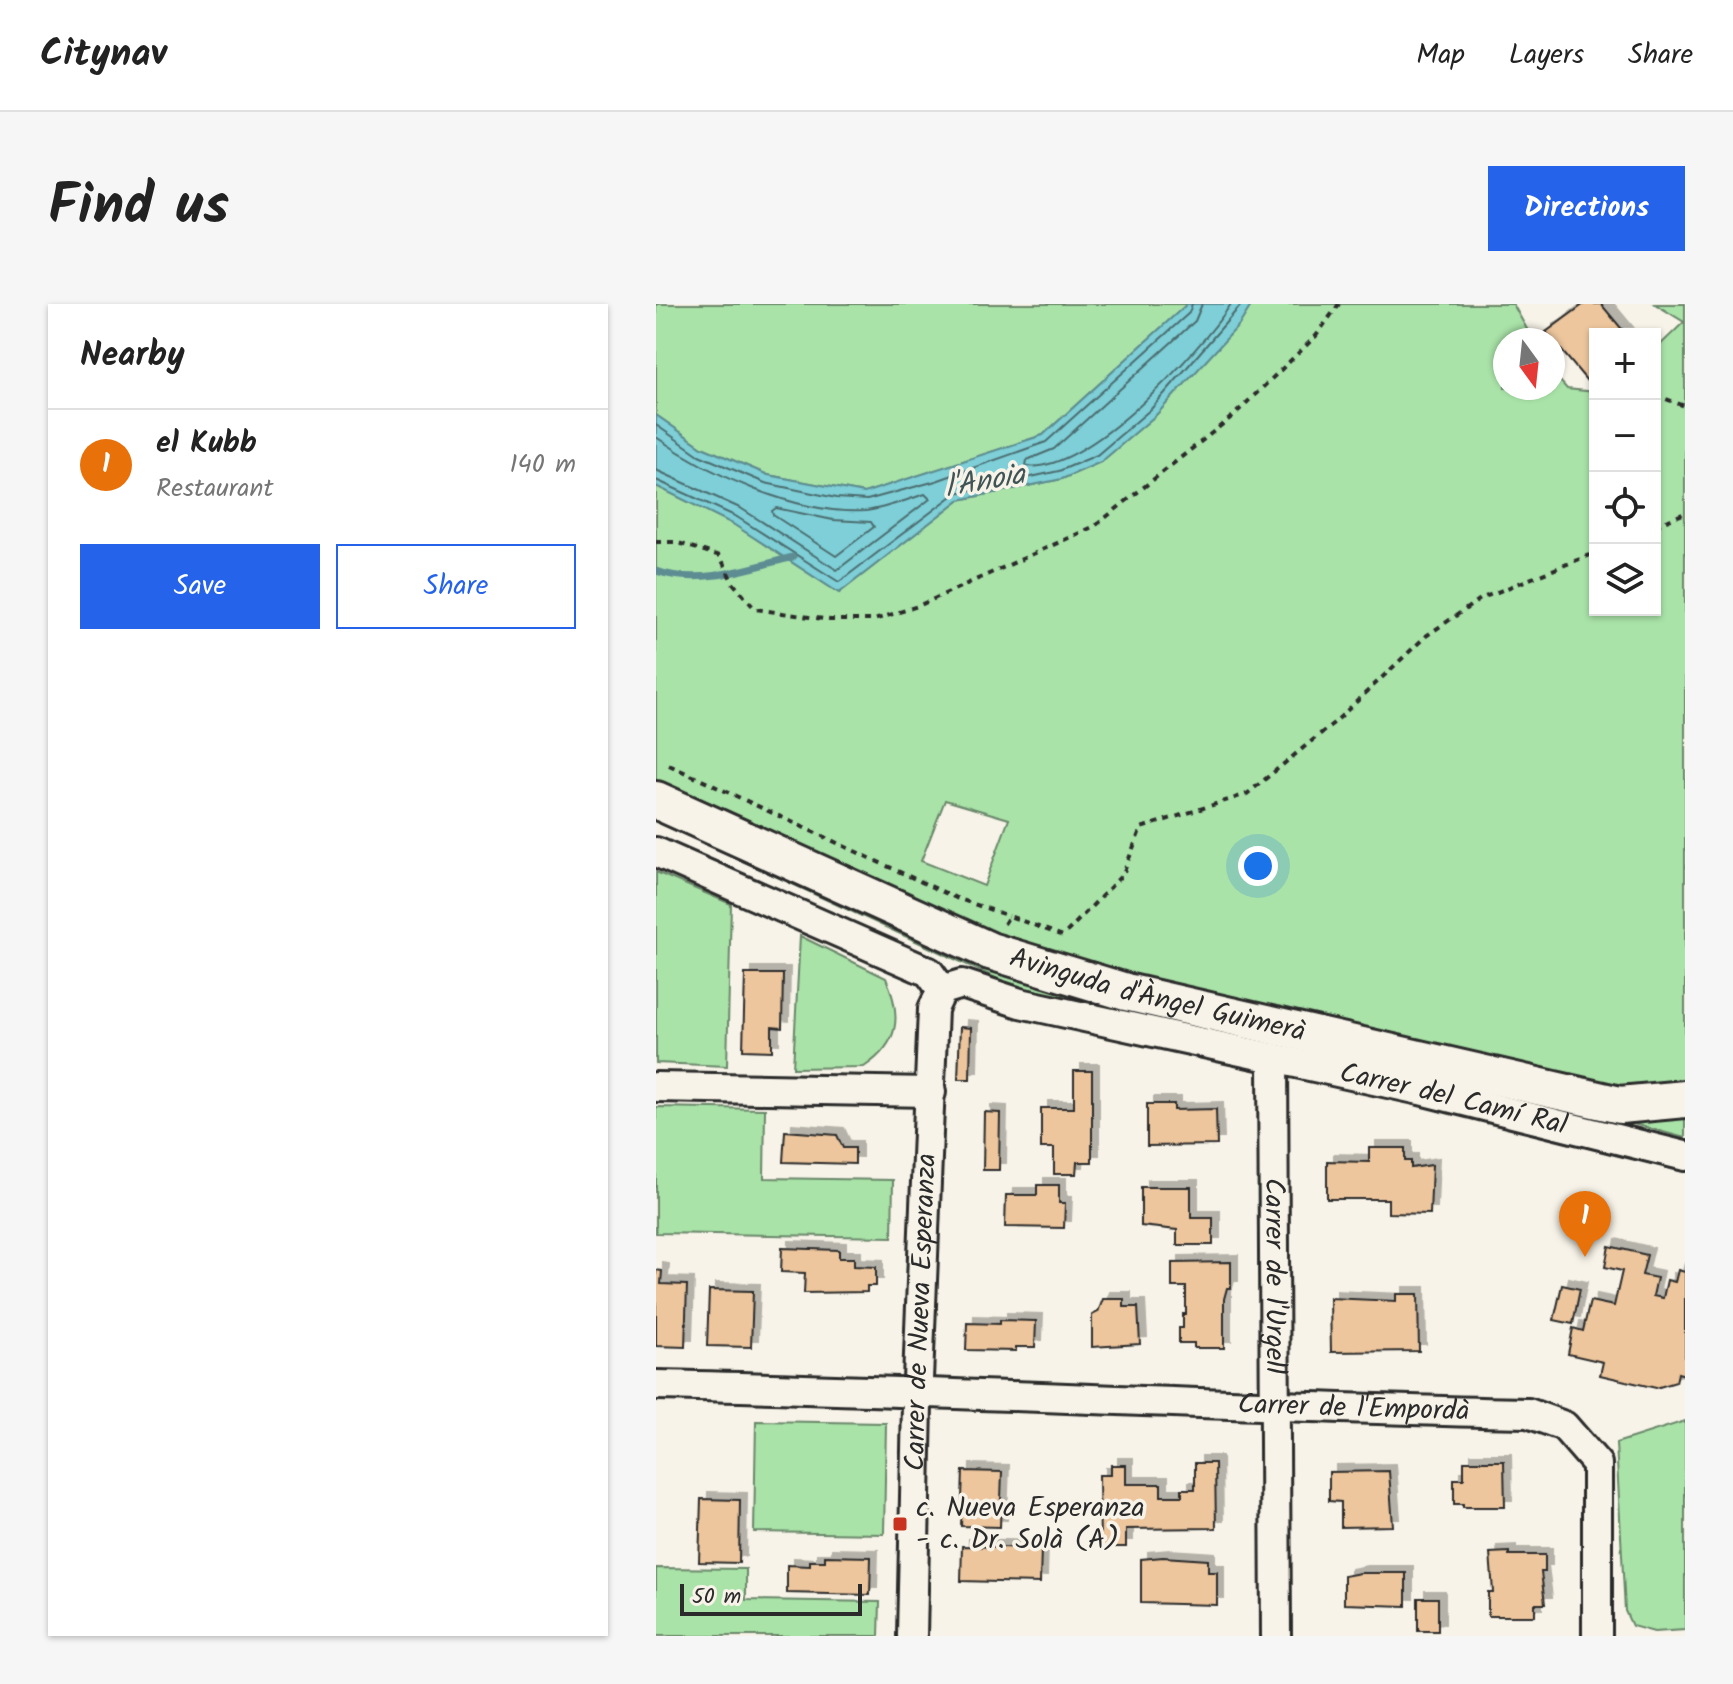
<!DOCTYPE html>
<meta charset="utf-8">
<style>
body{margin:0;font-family:Kalam,sans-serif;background:#f6f6f6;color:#222}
.controls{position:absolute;right:24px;top:24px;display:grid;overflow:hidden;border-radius:0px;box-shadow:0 2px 6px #0004}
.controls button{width:72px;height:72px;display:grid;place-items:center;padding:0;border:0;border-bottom:2px solid #e0e0e0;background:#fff;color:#222;font:40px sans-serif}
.compass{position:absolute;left:837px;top:24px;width:72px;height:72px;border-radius:50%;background:#fff;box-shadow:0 2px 6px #0004;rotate:165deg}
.scale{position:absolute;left:24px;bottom:20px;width:182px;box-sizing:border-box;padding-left:8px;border:4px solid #2b2b2b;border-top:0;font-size:22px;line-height:28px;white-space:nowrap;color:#2b2b2b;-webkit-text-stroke:6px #f7f3e8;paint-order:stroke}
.you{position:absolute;left:602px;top:562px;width:28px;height:28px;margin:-20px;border:6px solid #fff;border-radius:50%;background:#1a73e8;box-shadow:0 0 0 12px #1a73e833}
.badge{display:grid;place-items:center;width:52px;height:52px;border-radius:50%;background:#2563eb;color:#fff;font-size:26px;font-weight:700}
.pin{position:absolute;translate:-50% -66px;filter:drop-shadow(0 2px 4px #0008)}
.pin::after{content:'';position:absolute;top:42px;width:28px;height:24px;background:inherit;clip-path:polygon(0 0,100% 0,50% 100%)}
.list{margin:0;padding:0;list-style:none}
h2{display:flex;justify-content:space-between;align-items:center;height:104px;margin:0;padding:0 32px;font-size:34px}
h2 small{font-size:26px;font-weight:400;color:#767676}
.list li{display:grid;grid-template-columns:52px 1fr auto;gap:24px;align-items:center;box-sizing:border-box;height:112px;padding:0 32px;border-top:2px solid #e0e0e0}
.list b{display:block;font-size:30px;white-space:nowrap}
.list p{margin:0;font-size:26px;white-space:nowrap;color:#767676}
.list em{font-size:26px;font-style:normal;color:#767676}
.actions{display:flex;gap:16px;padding:24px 32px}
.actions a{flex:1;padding:18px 0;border:2px solid #2563eb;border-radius:0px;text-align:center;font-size:28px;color:#2563eb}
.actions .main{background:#2563eb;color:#fff}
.icon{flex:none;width:44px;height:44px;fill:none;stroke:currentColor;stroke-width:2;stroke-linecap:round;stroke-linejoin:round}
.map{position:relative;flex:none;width:1029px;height:1332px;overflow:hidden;border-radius:0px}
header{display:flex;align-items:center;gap:48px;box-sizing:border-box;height:112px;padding:0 40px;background:#fff;border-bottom:2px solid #e0e0e0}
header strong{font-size:38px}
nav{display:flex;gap:44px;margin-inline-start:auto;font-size:28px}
.intro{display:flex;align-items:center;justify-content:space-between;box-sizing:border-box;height:192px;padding:0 48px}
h1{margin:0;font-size:56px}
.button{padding:20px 36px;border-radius:0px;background:#2563eb;color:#fff;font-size:28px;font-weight:700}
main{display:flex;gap:48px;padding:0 48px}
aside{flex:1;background:#fff;border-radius:0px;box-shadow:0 2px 6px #0004}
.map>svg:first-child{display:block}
.green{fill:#a9e3a8;stroke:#6a876a;stroke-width:2;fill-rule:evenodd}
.water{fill:#7ecfd7;stroke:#5d8d92;stroke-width:2}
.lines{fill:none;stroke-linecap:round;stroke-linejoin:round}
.shore{stroke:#4c6d70;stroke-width:2}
.stream{stroke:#5d8d92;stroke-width:7}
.building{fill:#edc69d;stroke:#2b2b2b;stroke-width:2;filter:url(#shadow)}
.minor-casing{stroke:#2b2b2b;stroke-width:34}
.tertiary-casing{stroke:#2b2b2b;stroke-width:42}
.path{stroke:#2b2b2b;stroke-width:4;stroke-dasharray:6 6;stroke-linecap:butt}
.minor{stroke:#f7f3e8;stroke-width:28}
.tertiary{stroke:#f7f3e8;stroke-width:36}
.poi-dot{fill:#c8321e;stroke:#f7f3e8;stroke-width:3}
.labels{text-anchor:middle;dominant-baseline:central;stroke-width:7;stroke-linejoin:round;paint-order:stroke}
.street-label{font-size:28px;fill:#2b2b2b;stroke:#f7f3e8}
.poi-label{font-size:28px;fill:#2b2b2b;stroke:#f7f3e8;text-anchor:start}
.water-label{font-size:30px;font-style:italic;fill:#405456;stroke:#f7f3e8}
</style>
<header>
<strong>Citynav</strong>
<nav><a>Map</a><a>Layers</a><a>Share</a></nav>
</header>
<div class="intro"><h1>Find us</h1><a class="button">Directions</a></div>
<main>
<aside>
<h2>Nearby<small></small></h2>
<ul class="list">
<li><span class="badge" style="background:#e8710a">1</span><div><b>el Kubb</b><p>Restaurant</p></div><em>140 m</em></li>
</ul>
<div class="actions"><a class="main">Save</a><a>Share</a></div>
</aside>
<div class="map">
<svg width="1029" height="1332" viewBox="0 0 1029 1332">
<defs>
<filter id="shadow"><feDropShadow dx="7" dy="-7" stdDeviation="0" flood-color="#0004"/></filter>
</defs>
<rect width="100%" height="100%" fill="#f7f3e8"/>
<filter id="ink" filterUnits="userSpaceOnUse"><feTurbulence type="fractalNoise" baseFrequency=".0125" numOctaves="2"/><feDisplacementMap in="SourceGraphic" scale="16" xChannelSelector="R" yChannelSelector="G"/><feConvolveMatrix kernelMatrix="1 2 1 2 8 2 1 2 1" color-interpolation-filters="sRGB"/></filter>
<g filter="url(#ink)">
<!-- green -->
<g class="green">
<path d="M0 0H531L387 131 208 189 112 171 46 143 0 111Z"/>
<path d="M596 0H857L877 36H849V84H897V69L911 85 939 88V306H999V46L1028 18 999 0H1029V834L944 811 357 682 0 517V182L77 220 183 289 303 196 406 175 445 158 500 111 583 21ZM289 496 353 515 328 582 265 557Z"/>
<path d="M0 568 75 600 71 762 0 759Z"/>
<path d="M144 632 230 674C246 712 244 739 208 763L137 764Z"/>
<path d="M0 803 109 805 108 874 237 876 236 933 0 929Z"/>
<path d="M100 1117 230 1119 228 1230 98 1228Z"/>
<path d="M1029 1117V1326L998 1328 976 1322 969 1307 960 1139Z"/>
<path d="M0 1264 90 1265V1296L224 1298 223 1332H0Z"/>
</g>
<!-- water -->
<path class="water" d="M531 0H596L583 21 500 111 445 158 406 175 303 196 183 289 77 220 0 182V111L46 143 112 171 208 189 387 131Z"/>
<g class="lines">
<!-- shore -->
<g class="shore">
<path d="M546 0 539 17 398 145 371 156 370 162C430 171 544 47 575 0"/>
<path d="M0 121 43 151 109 179 180 194 211 196 280 177 390 138 533 9 536 0"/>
<path d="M0 133C54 171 142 211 209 207 229 205 250 196 269 190L274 195 181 266 86 205 0 166"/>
<path d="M0 176 81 213 183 278 300 189 403 167 441 151 495 105 586 0"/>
<path d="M120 204 177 216 215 218 218 223 180 252 117 211 116 207Z"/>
</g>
<!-- stream -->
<path class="stream" d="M0 267C45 282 93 264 137 253"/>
</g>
<!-- building -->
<g class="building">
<path d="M928 0H945L970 30H939V70L931 77 890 28Z"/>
<path d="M89 670H127L126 724 116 723V747L87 746Z"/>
<path d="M304 723 315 724 314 775H302Z"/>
<path d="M418 767H436V858H421L420 870H398V844H385V804H418Z"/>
<path d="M491 800H518V806L560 805 561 841 491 842Z"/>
<path d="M328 808 344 809 343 866H327Z"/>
<path d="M129 827 181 831 187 844H199V860L127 858Z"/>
<path d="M713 844H749V857H755V864L776 861 774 910 732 909V895H671V857L713 858Z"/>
<path d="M381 881H403V899H409L408 924 349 923 350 891H381Z"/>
<path d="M485 883H535V914H557V941H521V926L485 922Z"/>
<path d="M953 942 991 951 986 971 1001 974 997 992 1007 994 1011 976 1019 978 1022 966 1029 968V1071L1022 1069 1020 1078 1000 1084 944 1071 947 1058 912 1050 917 1024 927 1027 934 997 958 1002 966 967 949 963Z"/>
<path d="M126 944 183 946V954H198V962L220 963V982H211V988L148 989 149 969 125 968Z"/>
<path d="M575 958V984H571L568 995V1044H538V1039H523V1024H527V1010H530V983H516V959Z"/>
<path d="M0 966 6 967 5 980 31 981 29 1043 0 1042Z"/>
<path d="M906 981 924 985 917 1020 898 1016Z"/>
<path d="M53 986 97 987 95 1043 51 1042Z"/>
<path d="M740 990H762L763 1047 675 1048 674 994 740 997Z"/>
<path d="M447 995H468V1003H482L484 1040 436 1043V1011L442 1008Z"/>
<path d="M344 1016 380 1017 379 1043H360V1047L310 1046 311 1019 344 1020Z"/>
<path d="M808 1157H848L849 1203H807V1200H798V1175H808Z"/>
<path d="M539 1159H559L560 1224 470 1225V1243H444L443 1171H455V1161H470V1180H505V1192H526V1185H539Z"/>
<path d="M307 1167 346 1168 344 1223 305 1222Z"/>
<path d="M733 1167 737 1222 685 1223V1198L673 1197V1168Z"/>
<path d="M45 1195 84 1196 83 1259 43 1258Z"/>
<path d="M306 1242 385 1244 384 1279 305 1277Z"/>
<path d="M853 1248V1251H889V1268H885L889 1300H879V1312H832V1288H837L834 1249Z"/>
<path d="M169 1252 215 1253 214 1291 131 1289V1261L154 1262V1257H169Z"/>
<path d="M507 1253 552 1256V1268H561V1301L485 1299V1255Z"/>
<path d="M704 1269H750V1302L688 1300V1272Z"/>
<rect x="762" y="1294" width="20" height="33"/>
</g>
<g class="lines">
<defs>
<g id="minor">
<path d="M0 548 273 668 286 686"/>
<path id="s1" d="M286 686 306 680 364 699 764 786 1029 852"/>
<path id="s2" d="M617 754 620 1332"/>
<path d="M0 783 275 788"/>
<path id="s3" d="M0 1081C291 1087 581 1103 872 1109L908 1122 941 1160V1332"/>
<path id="s4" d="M256 1332 261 1100 277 705 286 686"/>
</g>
<g id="tertiary">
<path id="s5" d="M0 496 334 647 470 688 964 801 1029 795"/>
</g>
</defs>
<!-- minor casing -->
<use href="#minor" class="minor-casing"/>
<!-- tertiary casing -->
<use href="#tertiary" class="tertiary-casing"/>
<!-- path -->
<g class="path">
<path d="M999 91 1029 102"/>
<path d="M999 222 1029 209"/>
<path d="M0 238H19L64 252 77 279 99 305 174 316H218L262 302 439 222 577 112 660 32 683 0"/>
<path d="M13 461 300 594 353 612"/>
<path d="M348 620 353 612 407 632 467 570 485 524 591 490 680 417 770 332 826 294 939 249"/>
</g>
<!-- minor -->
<use href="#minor" class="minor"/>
<!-- tertiary -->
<use href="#tertiary" class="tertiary"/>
</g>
</g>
<!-- markers -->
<rect class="poi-dot" x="236" y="1212" width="16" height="16" rx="4"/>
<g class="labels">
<!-- street labels -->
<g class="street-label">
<text stroke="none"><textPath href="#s5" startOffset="540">Avinguda d'Àngel Guimerà</textPath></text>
<text stroke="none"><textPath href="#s1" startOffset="526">Carrer del Camí Ral</textPath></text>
<text stroke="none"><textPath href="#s2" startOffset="218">Carrer de l'Urgell</textPath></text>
<text stroke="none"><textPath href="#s4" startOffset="324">Carrer de Nueva Esperanza</textPath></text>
<text stroke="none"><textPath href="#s3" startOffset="698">Carrer de l'Empordà</textPath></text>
</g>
<!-- poi labels -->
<g class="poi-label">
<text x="260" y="1204">c. Nueva Esperanza<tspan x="260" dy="32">- c. Dr. Solà (A)</tspan></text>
</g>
<!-- water labels -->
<g class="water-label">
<text transform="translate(329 178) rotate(-10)">l'Anoia</text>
</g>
</g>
</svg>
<div class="controls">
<button>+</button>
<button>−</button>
<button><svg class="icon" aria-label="locate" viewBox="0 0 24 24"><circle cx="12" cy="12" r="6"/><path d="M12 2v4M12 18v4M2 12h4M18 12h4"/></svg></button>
<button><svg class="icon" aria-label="layers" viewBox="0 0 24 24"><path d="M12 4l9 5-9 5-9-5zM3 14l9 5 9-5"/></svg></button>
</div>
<svg class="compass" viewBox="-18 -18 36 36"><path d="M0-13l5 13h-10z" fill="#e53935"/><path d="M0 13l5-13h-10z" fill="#767676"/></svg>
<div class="scale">50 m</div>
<div class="you"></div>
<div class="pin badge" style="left:929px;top:953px;background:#e8710a">1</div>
</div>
</main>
